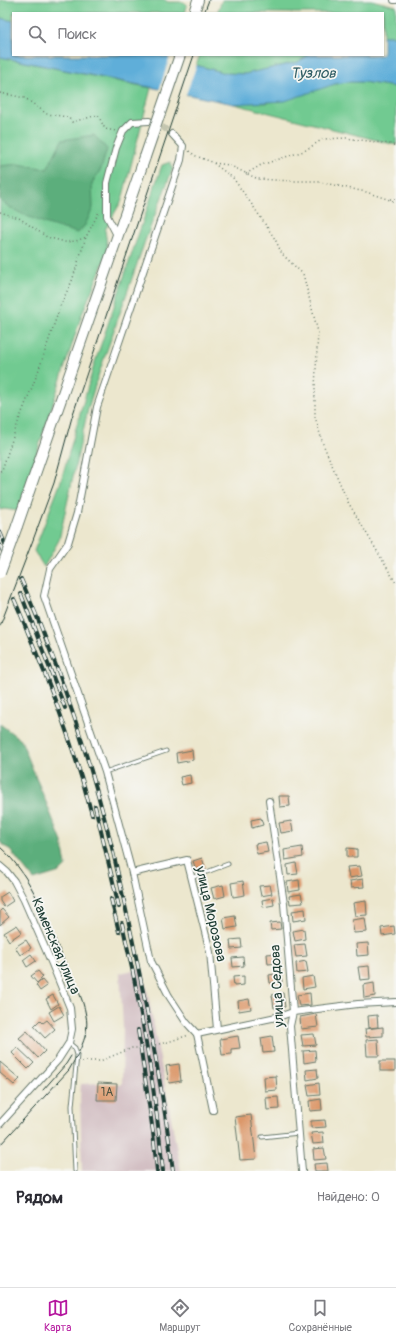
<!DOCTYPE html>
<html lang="ru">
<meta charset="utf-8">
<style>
body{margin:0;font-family:Pangolin,sans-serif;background:#f7f7f7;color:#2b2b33}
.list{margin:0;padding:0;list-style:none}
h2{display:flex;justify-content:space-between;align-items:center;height:52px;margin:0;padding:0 16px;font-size:17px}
h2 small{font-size:13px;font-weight:400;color:#7c7c81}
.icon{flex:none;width:22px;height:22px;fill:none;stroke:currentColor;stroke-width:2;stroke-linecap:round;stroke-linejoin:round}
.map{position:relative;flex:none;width:396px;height:1171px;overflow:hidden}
.search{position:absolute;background:#fff;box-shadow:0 1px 3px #0004;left:12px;right:12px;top:12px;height:44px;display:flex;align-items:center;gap:10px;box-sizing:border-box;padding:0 14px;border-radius:0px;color:#7c7c81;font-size:15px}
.sheet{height:116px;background:#fff}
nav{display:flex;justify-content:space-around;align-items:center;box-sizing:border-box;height:56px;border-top:1px solid #e1e1e2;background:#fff;font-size:11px;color:#7c7c81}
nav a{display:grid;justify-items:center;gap:2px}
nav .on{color:#b5179e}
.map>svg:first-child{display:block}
.industrial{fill:#d2bec2}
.green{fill:#71ca91;stroke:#488462}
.forest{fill:#5cae7b;stroke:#3e7658}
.water{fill:#5faed9;stroke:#3f7686}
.pier{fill:#ece7ce}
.building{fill:#dc986b}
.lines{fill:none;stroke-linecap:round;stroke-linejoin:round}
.minor-tunnel{stroke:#c3c5af;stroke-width:6;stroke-dasharray:6 3;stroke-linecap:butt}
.service-casing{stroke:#67786a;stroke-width:5}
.minor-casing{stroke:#67786a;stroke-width:8}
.primary-casing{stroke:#67786a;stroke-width:12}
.path{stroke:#67786a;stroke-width:1.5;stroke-dasharray:1 3;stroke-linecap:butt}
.service{stroke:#fff;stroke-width:3}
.minor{stroke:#fff;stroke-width:6}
.primary{stroke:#fff;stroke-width:10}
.tram{stroke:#1f3d34;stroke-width:1}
.rail-casing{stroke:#1f3d34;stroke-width:4}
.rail{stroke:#f6f6f2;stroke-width:2.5;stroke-dasharray:8;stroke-linecap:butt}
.primary-bridge-casing{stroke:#67786a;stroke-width:12;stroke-linecap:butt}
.primary-bridge{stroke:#fff;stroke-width:10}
.labels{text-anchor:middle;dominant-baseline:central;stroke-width:3.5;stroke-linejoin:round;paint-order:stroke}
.number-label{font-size:12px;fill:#4e5442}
.street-label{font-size:14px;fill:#1f3d34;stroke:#f6f6f2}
.water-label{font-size:15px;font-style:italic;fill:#325f66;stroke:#f6f6f2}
</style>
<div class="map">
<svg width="396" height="1171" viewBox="0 0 396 1171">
<rect width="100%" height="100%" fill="#f6f6f2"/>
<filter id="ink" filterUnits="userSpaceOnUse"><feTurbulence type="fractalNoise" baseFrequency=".025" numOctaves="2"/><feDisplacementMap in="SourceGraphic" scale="8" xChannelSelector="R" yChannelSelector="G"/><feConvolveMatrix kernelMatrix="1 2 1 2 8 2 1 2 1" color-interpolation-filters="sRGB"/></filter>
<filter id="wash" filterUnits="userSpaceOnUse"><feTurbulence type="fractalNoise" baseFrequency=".012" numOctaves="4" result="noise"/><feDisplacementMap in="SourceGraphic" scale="16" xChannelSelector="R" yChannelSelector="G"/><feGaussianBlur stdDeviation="0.9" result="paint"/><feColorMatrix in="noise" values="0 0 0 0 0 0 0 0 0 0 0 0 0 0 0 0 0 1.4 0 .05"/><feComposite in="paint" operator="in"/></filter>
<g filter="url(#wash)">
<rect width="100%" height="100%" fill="#ece7ce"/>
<!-- industrial -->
<path class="industrial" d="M143 968 181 1171H82L80 1097 81 1084 98 1083 121 1085 122 1084 123 1027 120 973Z"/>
<!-- green -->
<g class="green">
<path d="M0 0H165L168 2H184L187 6 185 13H13V21L0 18Z"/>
<path d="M222 0H371L396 6V36H383V13H217Z"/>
<path d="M200 55H309L298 62 245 74 225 73 196 65Z"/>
<path d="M0 57 151 88 122 200 105 230 108 252 82 314 18 511 4 509 0 510Z"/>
<path d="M347 82H363L396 87V145L234 104 252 102 266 103 335 84Z"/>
<path d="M170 162 173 168 145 241 97 379 88 409 59 540 44 567 34 551 60 484 94 365 162 165Z"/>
</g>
<!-- forest -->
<g class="forest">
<path d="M94 135 107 149 101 169 92 183 93 208 85 225 78 233C55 227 18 216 0 200V166L18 164 47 169 62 140Z"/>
<path d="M0 724 21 740 62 842 66 866 60 872 34 880 9 849 0 842Z"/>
</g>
<!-- water -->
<path class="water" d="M0 18 13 21V55H158L225 73 245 74 298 62 309 55H383V36H396V87L363 82H347L335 84 285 101 234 104 0 57Z"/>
<!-- pier -->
<path class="pier" d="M170 56 197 64 185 97 159 91Z"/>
<g id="blocks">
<!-- building -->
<g class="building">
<path d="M192 750 193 760 177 763 176 753Z"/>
<path d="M190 775 191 783 182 785 180 777Z"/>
<path d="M279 796H289L290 806 280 807Z"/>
<path d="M261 818 263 825 252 828 251 820Z"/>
<path d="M291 821 293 831 281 833 279 823Z"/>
<path d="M266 842 268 852 257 854 255 844Z"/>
<path d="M302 847 303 857 285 860 284 850Z"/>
<path d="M347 848 357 849V857H347Z"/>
<path d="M202 858 205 867 196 870 193 861Z"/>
<path d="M296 863 298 874 288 875 287 865Z"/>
<path d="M360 866 362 876 349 878 347 867Z"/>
<path d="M363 879 364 887 351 888 350 881Z"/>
<path d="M299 880 300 890 288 892 287 882Z"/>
<path d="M243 881 245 895 233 897 231 883Z"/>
<path d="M223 885 225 896 214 899 211 888Z"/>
<path d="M270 885 272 894 261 896 259 886Z"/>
<path d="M8 892 13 901 4 907 0 901V897Z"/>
<path d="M301 894 303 903 290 904 289 896Z"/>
<path d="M273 898 274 905 263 907 262 900Z"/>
<path d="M366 901 367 915 355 916 353 903Z"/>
<path d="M2 909 9 917 0 925V911Z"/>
<path d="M305 909 306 919 293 921 292 911Z"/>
<path d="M235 916 237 927 225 929 223 918Z"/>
<path d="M365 918 367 932 354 933 352 920Z"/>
<path d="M280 922 281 929 271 930 270 923Z"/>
<path d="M17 925 22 932 9 941 4 933Z"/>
<path d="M394 926 395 934 382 936 381 928Z"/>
<path d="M304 929 305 939 295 941 293 931Z"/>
<path d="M241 939 242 948 231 949 230 940Z"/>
<path d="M26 940 31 948 20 955 15 947Z"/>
<path d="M368 943 369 955 357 956 356 944Z"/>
<path d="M305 944 307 956 296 957 294 945Z"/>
<path d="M279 953 280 963 268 964 267 954Z"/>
<path d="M31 954 36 961 27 967 23 960Z"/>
<path d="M243 957 244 966 233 967 232 958Z"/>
<path d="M306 961 308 972 297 973 296 963Z"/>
<path d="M369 966 370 979 360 980 358 967Z"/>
<path d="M38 971 43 977 37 983 31 976Z"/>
<path d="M281 973 282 982 270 983 269 975Z"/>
<path d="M244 976V985L234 986 233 977Z"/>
<path d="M313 976 315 987 303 989 302 978Z"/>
<path d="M42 980 47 986 40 991 36 985Z"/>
<path d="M374 983 375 996 364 998 363 985Z"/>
<path d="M283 993 285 1007 274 1008 272 995Z"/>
<path d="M310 993 311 1005 299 1006 297 995Z"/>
<path d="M53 995 58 1004 51 1009 46 999Z"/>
<path d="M249 999 251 1009 239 1011 238 1001Z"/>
<path d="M59 1006 64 1015 54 1021 49 1012Z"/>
<path d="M316 1014 318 1027 301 1029 300 1017Z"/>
<path d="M377 1015 378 1027 369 1028 368 1016Z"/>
<path d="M40 1020 43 1023 47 1020 55 1029 45 1038 34 1026Z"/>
<path d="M383 1027V1036L366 1037 365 1029Z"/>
<path d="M27 1031 45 1051 38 1058 19 1038Z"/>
<path d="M314 1034 316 1045 303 1046 301 1035Z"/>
<path d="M238 1036 240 1048 231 1049V1054L222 1055 220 1039Z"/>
<path d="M272 1036 274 1052 263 1053 261 1038Z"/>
<path d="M378 1039 379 1056H367L366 1040Z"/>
<path d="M17 1047 34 1063 28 1069 12 1053Z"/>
<path d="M315 1050 316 1061 304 1063 303 1051Z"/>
<rect x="380" y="1061" width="15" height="10"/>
<path d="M0 1062 20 1079 14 1085 0 1073Z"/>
<path d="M179 1064 181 1081 169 1083 166 1066Z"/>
<path d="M317 1069 318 1078 307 1080 306 1070Z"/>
<path d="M276 1076 277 1090 265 1091 264 1077Z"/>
<path d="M98 1083 117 1084 116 1100H97Z"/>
<path d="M319 1083 320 1095 309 1096 307 1085Z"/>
<path d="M278 1097 279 1109 267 1110 266 1098Z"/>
<path d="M321 1099 322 1110 310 1111 309 1101Z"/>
<path d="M251 1115 256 1159 240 1160 235 1117Z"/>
<path d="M325 1120 326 1127 311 1128V1121Z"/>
<path d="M323 1132 324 1143 313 1144 311 1133Z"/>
<path d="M324 1148 326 1159 314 1160 313 1149Z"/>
<path d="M327 1163 328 1171H315L314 1164Z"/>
</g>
</g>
</g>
<g filter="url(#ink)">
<use href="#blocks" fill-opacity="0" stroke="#67786a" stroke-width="1"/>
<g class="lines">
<!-- minor-tunnel -->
<path class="minor-tunnel" d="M154 123 160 125 172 134"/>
<defs>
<g id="service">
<path d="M105 772 166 751"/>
<path d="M191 878 228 864"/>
<path d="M69 1043 75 1048 77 1055 72 1106 75 1171"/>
<path d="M262 1137 299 1133"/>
</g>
<g id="minor">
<path d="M394 0H396"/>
<path d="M172 134 183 146 181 160 97 407 77 513 68 543 50 569 44 596 105 772 132 873 151 961 169 996 186 1022 197 1034 281 1016 293 1012 358 1004 396 1002"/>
<path d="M118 237 107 216V183L116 148 123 131 132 122 149 121"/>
<path d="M269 801 284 904 293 1012 290 1026 302 1171"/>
<path d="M0 866 7 872 14 881 24 900 52 964 70 1008 72 1029 69 1043 58 1060 0 1124"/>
<path d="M132 873 187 860 210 952 217 1029"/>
<path d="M197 1034 213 1110"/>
</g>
<g id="primary">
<path d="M194 13 198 0"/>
<path d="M17 526 145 157"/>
</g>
</defs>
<!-- service casing -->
<use href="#service" class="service-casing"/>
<!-- minor casing -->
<use href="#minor" class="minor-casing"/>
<!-- primary casing -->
<use href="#primary" class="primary-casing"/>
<!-- path -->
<g class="path">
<path d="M0 93 25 98 47 114 68 117 72 122 98 115 105 129 116 131"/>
<path d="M189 151 196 156 212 162 233 178 255 209 275 239 282 254 303 274 318 332 315 388V417L323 444 348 502 396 583"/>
<path d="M214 163 229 165 258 179 293 181H315L366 192 396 202"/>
<path d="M246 174 261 165 304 151 323 139 346 138 390 144 396 146"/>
<path d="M390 199H396"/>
<path d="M0 212 19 218 47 237 65 242 76 241 86 237"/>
<path d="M0 471 2 470 17 425 38 372 61 304 72 281 86 237 99 212"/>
<path d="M82 1061H100L132 1048H141L168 1042 189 1035"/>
</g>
<!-- service -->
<use href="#service" class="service"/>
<!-- minor -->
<use href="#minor" class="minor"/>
<!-- primary -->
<use href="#primary" class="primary"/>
<!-- tram -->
<g class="tram">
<path d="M204 13 209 0"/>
<path d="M0 626 33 540 54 483 72 417 194 55"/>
<path d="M0 847C33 876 46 921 64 960 72 978 83 996 86 1016 90 1035 78 1054 69 1070L0 1145"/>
<path d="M43 1090 66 1064 71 1056"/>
</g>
<defs>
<g id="rail">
<path d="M0 532 6 546"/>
<path d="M0 545 4 554"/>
<path d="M21 579C57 661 86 746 108 832 115 858 120 884 126 910 145 997 162 1083 173 1171"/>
<path d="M21 594 65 708"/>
<path d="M14 599C21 614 27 631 34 647 57 702 77 757 92 815"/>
<path d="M95 806 119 907"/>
<path d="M111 899 119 932"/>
<path d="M122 923C141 1004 155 1088 163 1171"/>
<path d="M138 1030 153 1132 157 1171"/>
</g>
</defs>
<!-- rail casing -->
<use href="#rail" class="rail-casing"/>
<!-- rail -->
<use href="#rail" class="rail"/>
<defs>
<g id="primary-bridge">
<path d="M145 157 180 55"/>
<path d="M0 573 17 526"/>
</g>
</defs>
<!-- primary-bridge casing -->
<use href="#primary-bridge" class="primary-bridge-casing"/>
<!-- primary-bridge -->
<use href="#primary-bridge" class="primary-bridge"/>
</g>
</g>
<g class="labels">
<!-- number labels -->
<g class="number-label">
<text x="107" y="1092">1А</text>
</g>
<!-- street labels -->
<g class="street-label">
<text transform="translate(211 914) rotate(77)">улица Морозова</text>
<text transform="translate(56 946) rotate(67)">Каменская улица</text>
<text transform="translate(277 986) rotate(-93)">улица Седова</text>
</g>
<!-- water labels -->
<g class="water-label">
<text x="313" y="73">Тузлов</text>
</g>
</g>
</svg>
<div class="search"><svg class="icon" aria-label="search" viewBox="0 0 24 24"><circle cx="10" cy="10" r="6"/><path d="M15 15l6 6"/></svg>Поиск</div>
</div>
<section class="sheet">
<h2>Рядом<small>Найдено: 0</small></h2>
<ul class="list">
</ul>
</section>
<nav>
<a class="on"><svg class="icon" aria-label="map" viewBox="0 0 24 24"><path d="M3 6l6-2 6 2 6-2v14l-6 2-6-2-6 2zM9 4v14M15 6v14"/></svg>Карта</a>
<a><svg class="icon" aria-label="directions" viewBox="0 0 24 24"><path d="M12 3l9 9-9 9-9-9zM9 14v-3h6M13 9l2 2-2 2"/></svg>Маршрут</a>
<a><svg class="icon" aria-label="saved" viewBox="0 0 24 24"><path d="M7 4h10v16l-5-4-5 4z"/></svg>Сохранённые</a>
</nav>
